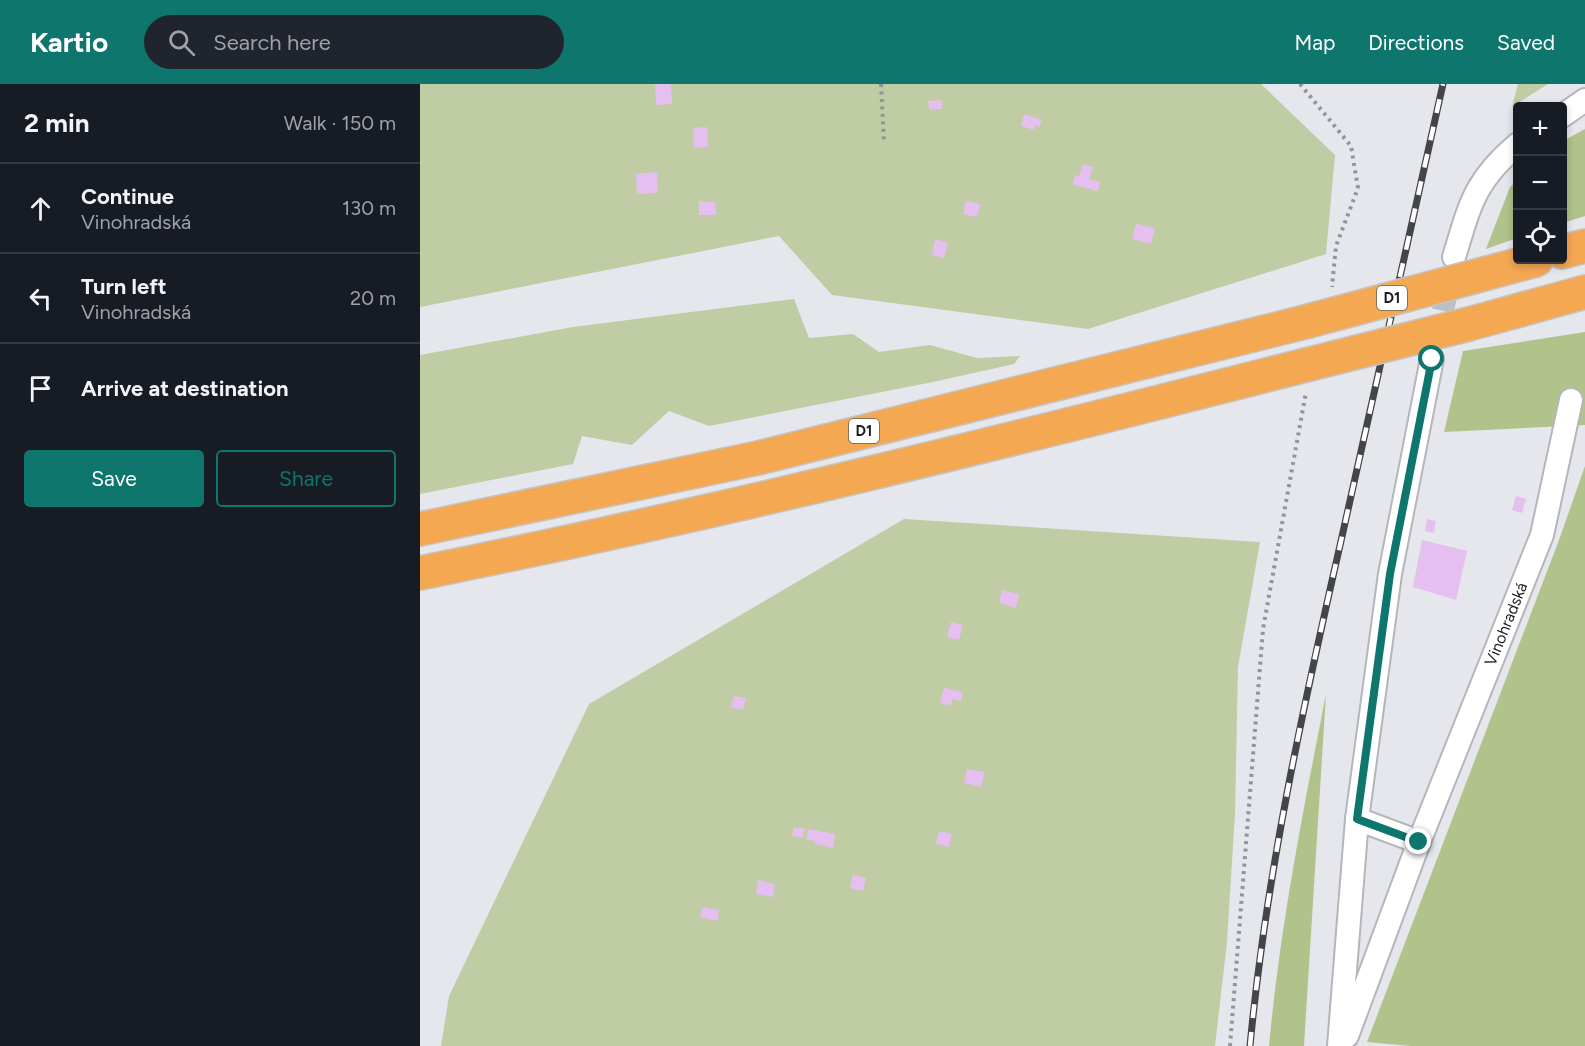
<!DOCTYPE html>
<meta charset="utf-8">
<style>
body{margin:0;font-family:Figtree,sans-serif;background:#20242c;color:#f1f3f6}
.controls{position:absolute;right:18px;top:18px;display:grid;overflow:hidden;border-radius:6px;box-shadow:0 3px 9px #0003}
.controls button{width:54px;height:54px;display:grid;place-items:center;padding:0;border:0;border-bottom:2px solid #363941;background:#171b24;color:#f1f3f6;font:30px sans-serif}
.stop{position:absolute;width:18px;height:18px;margin:-14px;border:4px solid #0f766e;border-radius:50%;background:#fff}
.stop.end{background:#0f766e;border-color:#fff;box-shadow:0 2px 6px #0008}
.list{margin:0;padding:0;list-style:none}
h2{display:flex;justify-content:space-between;align-items:center;height:78px;margin:0;padding:0 24px;font-size:26px}
h2 small{font-size:20px;font-weight:400;color:#9ea1a6}
.list li{display:grid;grid-template-columns:39px 1fr auto;gap:18px;align-items:center;box-sizing:border-box;height:90px;padding:0 24px;border-top:2px solid #363941}
.list b{display:block;font-size:22px;white-space:nowrap}
.list p{margin:0;font-size:20px;white-space:nowrap;color:#9ea1a6}
.list em{font-size:20px;font-style:normal;color:#9ea1a6}
.actions{display:flex;gap:12px;padding:18px 24px}
.actions a{flex:1;padding:14px 0;border:2px solid #0f766e;border-radius:6px;text-align:center;font-size:21px;color:#0f766e}
.actions .main{background:#0f766e;color:#fff}
.icon{flex:none;width:33px;height:33px;fill:none;stroke:currentColor;stroke-width:2;stroke-linecap:round;stroke-linejoin:round}
.map{position:relative;flex:none;width:1165px;height:962px;overflow:hidden}
header{display:flex;align-items:center;gap:36px;box-sizing:border-box;height:84px;padding:0 30px;background:#0f766e;color:#fff}
header strong{font-size:28px}
nav{display:flex;gap:33px;margin-inline-start:auto;font-size:21px}
.search{width:420px;height:54px;background:#20242c;display:flex;align-items:center;gap:15px;box-sizing:border-box;padding:0 21px;border-radius:33px;color:#9ea1a6;font-size:22px}
main{display:flex}
aside{flex:1;background:#171b24}
.map>svg:first-child{display:block}
.green{fill:#bfcca4}
.forest{fill:#b1c28a}
.building{fill:#e5bfef}
.lines{fill:none;stroke-linecap:round;stroke-linejoin:round}
.minor-tunnel{stroke:#bdbfc4;stroke-width:22;stroke-dasharray:22 11;stroke-linecap:butt}
.minor-casing{stroke:#b4b6bc;stroke-width:26}
.highway-casing{stroke:#c4c4c5;stroke-width:36}
.path{stroke:#929498;stroke-width:4;stroke-dasharray:3 4.5;stroke-linecap:butt}
.minor{stroke:#fff;stroke-width:22}
.highway{stroke:#f5a852;stroke-width:33}
.rail-casing{stroke:#444548;stroke-width:7}
.rail{stroke:#fff;stroke-width:4.5;stroke-dasharray:14;stroke-linecap:butt}
.highway-bridge-casing{stroke:#c4c4c5;stroke-width:36;stroke-linecap:butt}
.highway-bridge{stroke:#f5a852;stroke-width:33}
.route{stroke:#0f766e;stroke-width:8}
.labels{text-anchor:middle;dominant-baseline:central;stroke-width:5;stroke-linejoin:round;paint-order:stroke}
.shield{fill:#fff;stroke:#616263;stroke-width:1.5}
.shield-label{font-size:15px;font-weight:bold;fill:#1d1e20}
.street-label{font-size:16px;fill:#1d1e20;stroke:#fff}
</style>
<header>
<strong>Kartio</strong>
<div class="search"><svg class="icon" aria-label="search" viewBox="0 0 24 24"><circle cx="10" cy="10" r="6"/><path d="M15 15l6 6"/></svg>Search here</div>
<nav><a>Map</a><a>Directions</a><a>Saved</a></nav>
</header>
<main>
<aside>
<h2>2 min<small>Walk · 150 m</small></h2>
<ul class="list">
<li><svg class="icon" aria-label="ahead" viewBox="0 0 24 24"><path d="M12 20V5M6 11l6-6 6 6"/></svg><div><b>Continue</b><p>Vinohradská</p></div><em>130 m</em></li>
<li><svg class="icon" aria-label="left" viewBox="0 0 24 24"><path d="M17 20v-9H6M10 6l-5 5 5 5"/></svg><div><b>Turn left</b><p>Vinohradská</p></div><em>20 m</em></li>
<li><svg class="icon" aria-label="arrive" viewBox="0 0 24 24"><path d="M6 21V4h12l-3 4 3 4H6"/></svg><div><b>Arrive at destination</b></div></li>
</ul>
<div class="actions"><a class="main">Save</a><a>Share</a></div>
</aside>
<div class="map">
<svg width="1165" height="962" viewBox="0 0 1165 962">
<rect width="100%" height="100%" fill="#e5e7ed"/>
<!-- green -->
<g class="green">
<path d="M0 0H841L915 71 906 170 668 245 412 211 359 152 0 223Z"/>
<path d="M1098 0H1128L1092 23Z"/>
<path d="M374 215 389 254 433 250 459 268 510 261 557 274 600 272 594 280 513 298 289 342 249 327 212 361 162 352 153 380 0 410V271L153 243Z"/>
<path d="M484 435 840 458 818 583 815 730 807 858 795 962H21L29 912 169 620Z"/>
</g>
<!-- forest -->
<g class="forest">
<path d="M1165 45V132L1143 139V57Z"/>
<path d="M1097 97V154L1066 165 1090 103Z"/>
<path d="M1165 248V341L1024 348 1043 267Z"/>
<path d="M1165 382V962H991L947 958 1139 456Z"/>
<path d="M906 610 884 962H849C860 843 883 727 906 610Z"/>
</g>
<!-- building -->
<g class="building">
<path d="M235 0H251L252 20 236 21Z"/>
<path d="M522 16V25L509 26 508 17Z"/>
<path d="M604 30 622 36 619 43 615 41 614 46 601 42Z"/>
<path d="M287 43 288 63 274 64 273 44Z"/>
<path d="M663 80 673 83 669 95 680 98 678 107 653 101 655 91 659 92Z"/>
<path d="M237 88 238 109 217 110 216 90Z"/>
<path d="M279 117 295 118 296 131H279Z"/>
<path d="M546 117 560 120 557 133 543 130Z"/>
<path d="M716 140 735 144 731 160 712 155Z"/>
<path d="M515 155 528 159 524 174 512 171Z"/>
<path d="M1096 412 1106 415 1102 429 1092 426Z"/>
<path d="M1007 435 1016 437 1014 449 1005 447Z"/>
<path d="M1002 456 1047 467 1036 516 993 503Z"/>
<path d="M582 506 599 510 596 524 579 519Z"/>
<path d="M531 538 543 541 539 556 527 553Z"/>
<path d="M524 604 543 608 541 617 532 615 531 622 520 619Z"/>
<path d="M314 612 326 614 323 626 311 623Z"/>
<path d="M547 685 565 688 561 703 544 699Z"/>
<path d="M374 743 385 745 383 754 372 752Z"/>
<path d="M388 745 415 750 413 764 395 760V757L386 756Z"/>
<path d="M519 747 532 750 529 763 516 760Z"/>
<path d="M433 791 446 794 443 807 430 804Z"/>
<path d="M338 796 355 800 353 813 336 810Z"/>
<path d="M282 823 299 826 297 837 280 833Z"/>
</g>
<g class="lines">
<!-- minor-tunnel -->
<path class="minor-tunnel" d="M1016 259 1031 189"/>
<defs>
<g id="minor">
<path d="M1142 32 1165 16"/>
<path d="M1034 173C1050 121 1054 97 1098 60"/>
<path d="M937 735 999 758"/>
<path d="M927 952 999 758 1122 451 1151 316"/>
<path d="M919 962 937 735 970 490 1012 275"/>
</g>
<g id="highway">
<path d="M1142 168 1165 162"/>
<path d="M1060 191 1116 176"/>
<path d="M1049 240 1165 208"/>
<path d="M0 445 338 374 885 238"/>
<path d="M0 489C293 430 584 358 874 284"/>
</g>
</defs>
<!-- minor casing -->
<use href="#minor" class="minor-casing"/>
<!-- highway casing -->
<use href="#highway" class="highway-casing"/>
<!-- path -->
<g class="path">
<path d="M461 0 464 59"/>
<path d="M880 0 931 62 938 104 916 162 912 203"/>
<path d="M810 962 843 545 886 308"/>
</g>
<!-- minor -->
<use href="#minor" class="minor"/>
<!-- highway -->
<use href="#highway" class="highway"/>
<defs>
<path id="rail" d="M830 962C846 791 883 624 921 457 955 305 989 152 1023 0"/>
</defs>
<!-- rail casing -->
<use href="#rail" class="rail-casing"/>
<!-- rail -->
<use href="#rail" class="rail"/>
<defs>
<g id="highway-bridge">
<path d="M885 238 1060 191"/>
<path d="M874 284 1049 240"/>
</g>
</defs>
<!-- highway-bridge casing -->
<use href="#highway-bridge" class="highway-bridge-casing"/>
<!-- highway-bridge -->
<use href="#highway-bridge" class="highway-bridge"/>
</g>
<g class="lines">
<!-- route -->
<path class="route" d="M999 758 937 735 970 490 1012 275"/>
</g>
<g class="labels">
<!-- shield labels -->
<g class="shield">
<rect x="957" y="202" width="30" height="24" rx="4.5"/>
<rect x="429" y="335" width="30" height="24" rx="4.5"/>
</g>
<g class="shield-label">
<text x="972" y="214">D1</text>
<text x="444" y="347">D1</text>
</g>
<!-- street labels -->
<g class="street-label">
<text transform="translate(1086 540) rotate(-68)">Vinohradská</text>
</g>
</g>
</svg>
<div class="controls">
<button>+</button>
<button>−</button>
<button><svg class="icon" aria-label="locate" viewBox="0 0 24 24"><circle cx="12" cy="12" r="6"/><path d="M12 2v4M12 18v4M2 12h4M18 12h4"/></svg></button>
</div>
<div class="stop" style="left:1012px;top:275px"></div>
<div class="stop end" style="left:999px;top:758px"></div>
</div>
</main>
